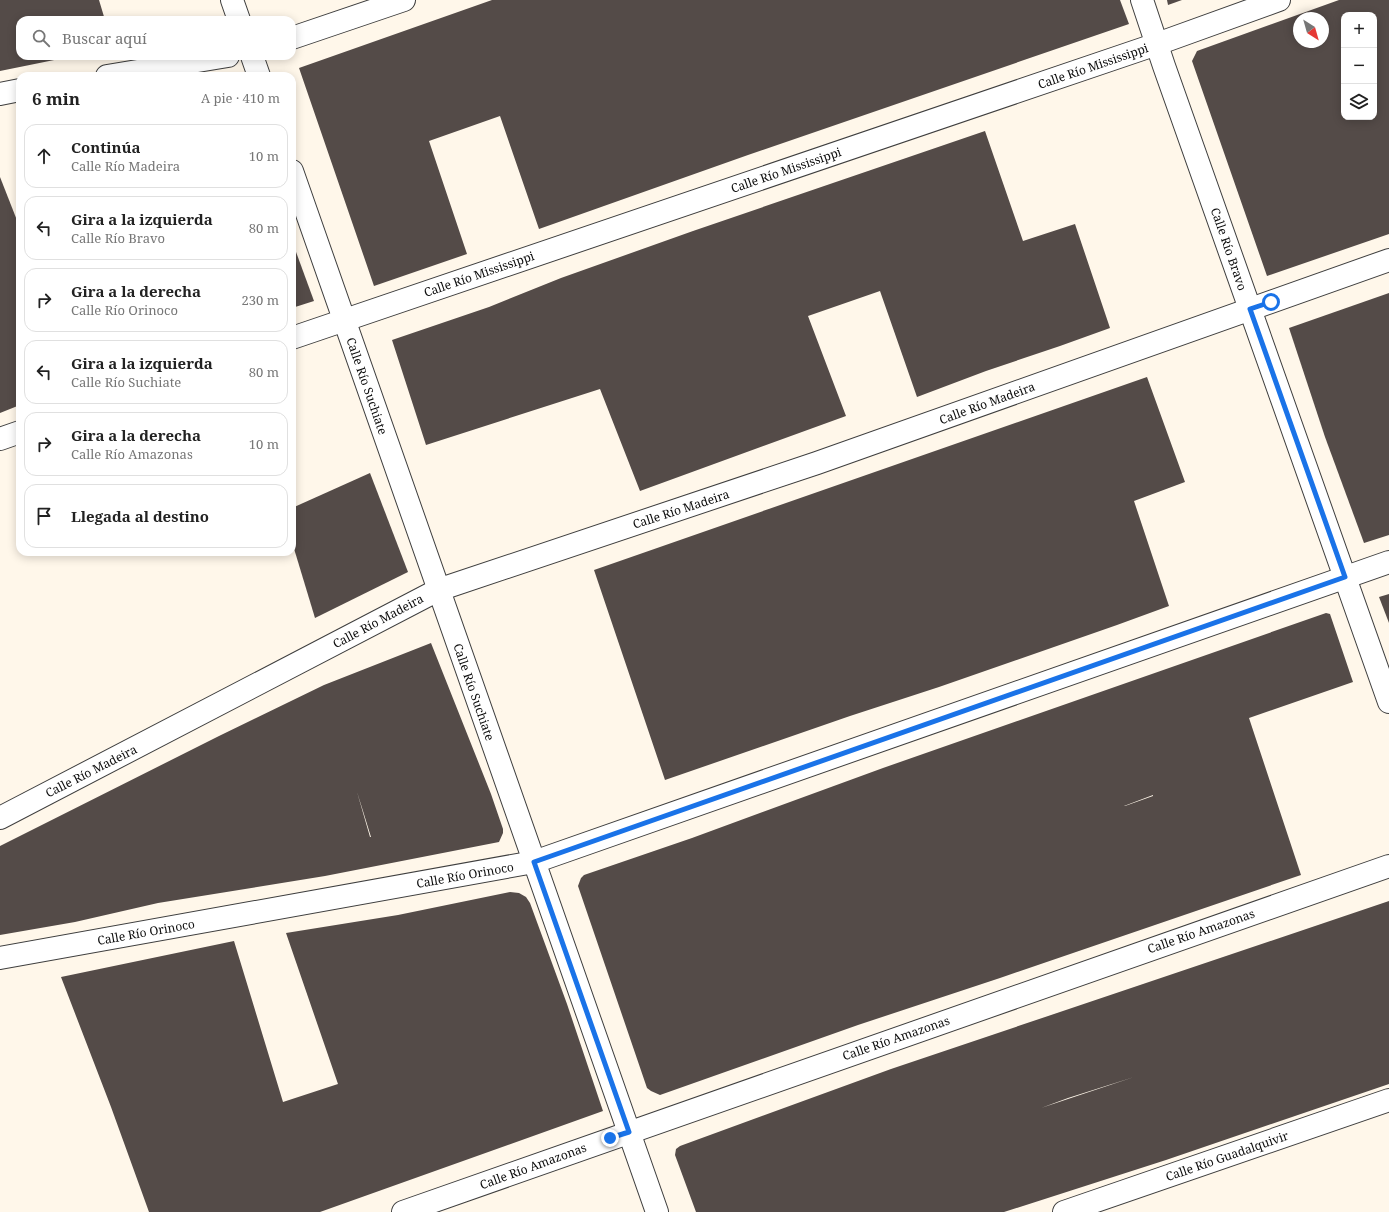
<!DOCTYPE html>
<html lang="es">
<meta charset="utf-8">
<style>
body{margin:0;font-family:"Noto Serif",serif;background:#f6f6f6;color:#222}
.controls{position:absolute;right:12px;top:12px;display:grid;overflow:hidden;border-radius:8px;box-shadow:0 2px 10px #0003}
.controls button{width:36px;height:36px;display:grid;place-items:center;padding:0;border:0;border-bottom:1px solid #e0e0e0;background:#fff;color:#222;font:20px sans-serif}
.compass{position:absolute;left:1293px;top:12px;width:36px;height:36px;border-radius:50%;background:#fff;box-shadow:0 2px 10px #0003;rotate:143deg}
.stop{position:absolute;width:12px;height:12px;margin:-9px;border:3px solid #1a73e8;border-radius:50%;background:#fff}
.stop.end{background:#1a73e8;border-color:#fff;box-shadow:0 1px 4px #0008}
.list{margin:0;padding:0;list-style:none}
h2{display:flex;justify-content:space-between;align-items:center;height:52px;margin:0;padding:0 16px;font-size:17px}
h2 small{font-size:13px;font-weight:400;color:#767676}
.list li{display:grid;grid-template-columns:26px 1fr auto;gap:12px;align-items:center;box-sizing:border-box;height:64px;margin:0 8px 8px;padding:0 8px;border:1px solid #e0e0e0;border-radius:12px}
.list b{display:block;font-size:15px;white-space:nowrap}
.list p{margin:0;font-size:13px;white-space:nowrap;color:#767676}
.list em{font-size:13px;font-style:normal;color:#767676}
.icon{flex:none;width:22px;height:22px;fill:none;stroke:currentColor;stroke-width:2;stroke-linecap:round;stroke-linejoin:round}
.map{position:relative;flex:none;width:1389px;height:1212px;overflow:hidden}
.search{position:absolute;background:#fff;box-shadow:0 2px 10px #0003;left:16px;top:16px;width:280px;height:44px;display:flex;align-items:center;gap:10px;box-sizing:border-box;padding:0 14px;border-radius:12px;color:#767676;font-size:15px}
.panel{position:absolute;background:#fff;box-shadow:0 2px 10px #0003;left:16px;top:72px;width:280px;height:484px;border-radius:12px}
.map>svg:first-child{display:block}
.building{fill:#544b48;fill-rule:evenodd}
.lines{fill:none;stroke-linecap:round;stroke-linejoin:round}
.minor-casing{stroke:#3f3f3f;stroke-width:24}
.minor{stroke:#fff;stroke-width:22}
.route{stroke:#1a73e8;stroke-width:5}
.labels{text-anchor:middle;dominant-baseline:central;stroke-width:4;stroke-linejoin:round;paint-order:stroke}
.street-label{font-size:12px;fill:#0c0c0c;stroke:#fff}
</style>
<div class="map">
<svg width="1389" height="1212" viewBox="0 0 1389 1212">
<rect width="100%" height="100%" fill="#fff7ea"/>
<!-- building -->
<g class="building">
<path d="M0 0H99L105 20H20V56L69 57 0 71Z"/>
<path d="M492 0H1120L1129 24 748 155 539 229 500 116 429 141 467 254 374 286 299 68Z"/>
<path d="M1167 0H1182L1168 5Z"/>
<path d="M1339 0H1389V234L1267 276 1192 61 1197 51ZM1344 15H1374V117H1344ZM1299 18H1323V42H1299Z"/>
<path d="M985 131 1023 241 1075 224 1110 328 1060 346 986 371 917 397 880 291 808 316 846 416 640 491 600 389 426 445 392 340 489 307 561 278 693 231Z"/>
<path d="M0 177 20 228V405L0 413Z"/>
<path d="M292 241 314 301 292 308Z"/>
<path d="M1389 293V535L1364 543 1325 437 1289 328Z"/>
<path d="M1147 377 1185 482 1134 501 1169 606 1117 625 939 687 850 716 665 780 594 570Z"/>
<path d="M370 473 408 572 315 618 292 542V508Z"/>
<path d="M1389 594V623L1379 597Z"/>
<path d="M1326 613 1330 614 1331 617 1353 682 1249 718 1301 875 1000 978 858 1025 660 1095 651 1091 647 1088 578 886 581 878 584 875 692 838 883 768ZM1153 795V796L1125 806H1124Z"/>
<path d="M431 643 491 794 503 829V833L499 842 325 876 158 903 75 922 0 935V846L219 736 324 685ZM357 792 363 811 371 837H370Z"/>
<path d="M510 892 519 893 526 897 530 903 567 1004 603 1111 320 1212H149L111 1107 61 977 234 941 283 1102 338 1084 286 933 398 915Z"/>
<path d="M1389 901V1084L1166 1160 1004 1212H696L675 1155 676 1149 680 1146 891 1069ZM1134 1077 1041 1108 1068 1098Z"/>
</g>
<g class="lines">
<defs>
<g id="minor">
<path d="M232 0 239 20"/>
<path d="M1142 0 1164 66 1389 702"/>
<path d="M292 38 404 0"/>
<path d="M252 56 259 76"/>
<path d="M107 76 228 56"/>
<path d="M0 94 20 90"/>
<path d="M292 171 657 1212"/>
<path d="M292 338 1157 44 1279 0"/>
<path d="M0 439 20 432"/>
<path d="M0 818 438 590 817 463 1389 260"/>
<path d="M0 958 534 862 1389 562"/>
<path d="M403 1212 1389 866"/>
<path d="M1064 1212 1389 1100"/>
</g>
</defs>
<!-- minor casing -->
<use href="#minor" class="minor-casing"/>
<!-- minor -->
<use href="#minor" class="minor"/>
</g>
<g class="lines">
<!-- route -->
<path class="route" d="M610 1138 629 1132 534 862 1345 577 1250 309 1271 302"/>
</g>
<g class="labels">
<!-- street labels -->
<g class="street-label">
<text transform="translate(1093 66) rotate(-19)">Calle Río Mississippi</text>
<text transform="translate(786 170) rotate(-19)">Calle Río Mississippi</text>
<text transform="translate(1229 249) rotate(71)">Calle Río Bravo</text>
<text transform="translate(479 274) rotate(-19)">Calle Río Mississippi</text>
<text transform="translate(367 386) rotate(71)">Calle Río Suchiate</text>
<text transform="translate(987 403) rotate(-20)">Calle Río Madeira</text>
<text transform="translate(681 509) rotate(-18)">Calle Río Madeira</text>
<text transform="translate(378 621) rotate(-28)">Calle Río Madeira</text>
<text transform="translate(474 692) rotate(71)">Calle Río Suchiate</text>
<text transform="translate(91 771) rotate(-27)">Calle Río Madeira</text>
<text transform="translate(465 875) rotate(-10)">Calle Río Orinoco</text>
<text transform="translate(1201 931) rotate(-19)">Calle Río Amazonas</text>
<text transform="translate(146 932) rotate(-10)">Calle Río Orinoco</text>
<text transform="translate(896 1038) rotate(-19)">Calle Río Amazonas</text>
<text transform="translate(1227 1156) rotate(-19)">Calle Río Guadalquivir</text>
<text transform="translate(533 1166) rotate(-20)">Calle Río Amazonas</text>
</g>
</g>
</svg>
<div class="controls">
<button>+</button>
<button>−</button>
<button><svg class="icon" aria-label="layers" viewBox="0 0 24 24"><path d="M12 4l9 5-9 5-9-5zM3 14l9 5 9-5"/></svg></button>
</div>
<svg class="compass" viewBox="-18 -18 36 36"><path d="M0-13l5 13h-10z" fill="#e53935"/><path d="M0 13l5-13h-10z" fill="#767676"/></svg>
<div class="stop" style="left:1271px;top:302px"></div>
<div class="stop end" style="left:610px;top:1138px"></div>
<div class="search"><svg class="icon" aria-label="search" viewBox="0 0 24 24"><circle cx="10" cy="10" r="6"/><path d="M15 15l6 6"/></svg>Buscar aquí</div>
<section class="panel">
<h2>6 min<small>A pie · 410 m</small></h2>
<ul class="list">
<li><svg class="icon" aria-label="ahead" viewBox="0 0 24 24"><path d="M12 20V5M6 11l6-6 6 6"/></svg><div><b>Continúa</b><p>Calle Río Madeira</p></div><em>10 m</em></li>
<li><svg class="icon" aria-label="left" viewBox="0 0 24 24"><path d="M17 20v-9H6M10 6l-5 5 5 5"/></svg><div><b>Gira a la izquierda</b><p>Calle Río Bravo</p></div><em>80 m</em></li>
<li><svg class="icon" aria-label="right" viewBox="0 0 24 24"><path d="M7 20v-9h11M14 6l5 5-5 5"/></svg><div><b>Gira a la derecha</b><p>Calle Río Orinoco</p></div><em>230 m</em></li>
<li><svg class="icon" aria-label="left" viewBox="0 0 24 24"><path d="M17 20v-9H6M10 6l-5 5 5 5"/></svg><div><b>Gira a la izquierda</b><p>Calle Río Suchiate</p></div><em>80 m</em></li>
<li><svg class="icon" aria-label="right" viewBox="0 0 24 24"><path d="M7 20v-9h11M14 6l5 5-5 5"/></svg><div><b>Gira a la derecha</b><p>Calle Río Amazonas</p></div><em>10 m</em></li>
<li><svg class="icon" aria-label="arrive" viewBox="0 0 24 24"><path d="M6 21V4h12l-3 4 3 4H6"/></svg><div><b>Llegada al destino</b></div></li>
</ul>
</section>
</div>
